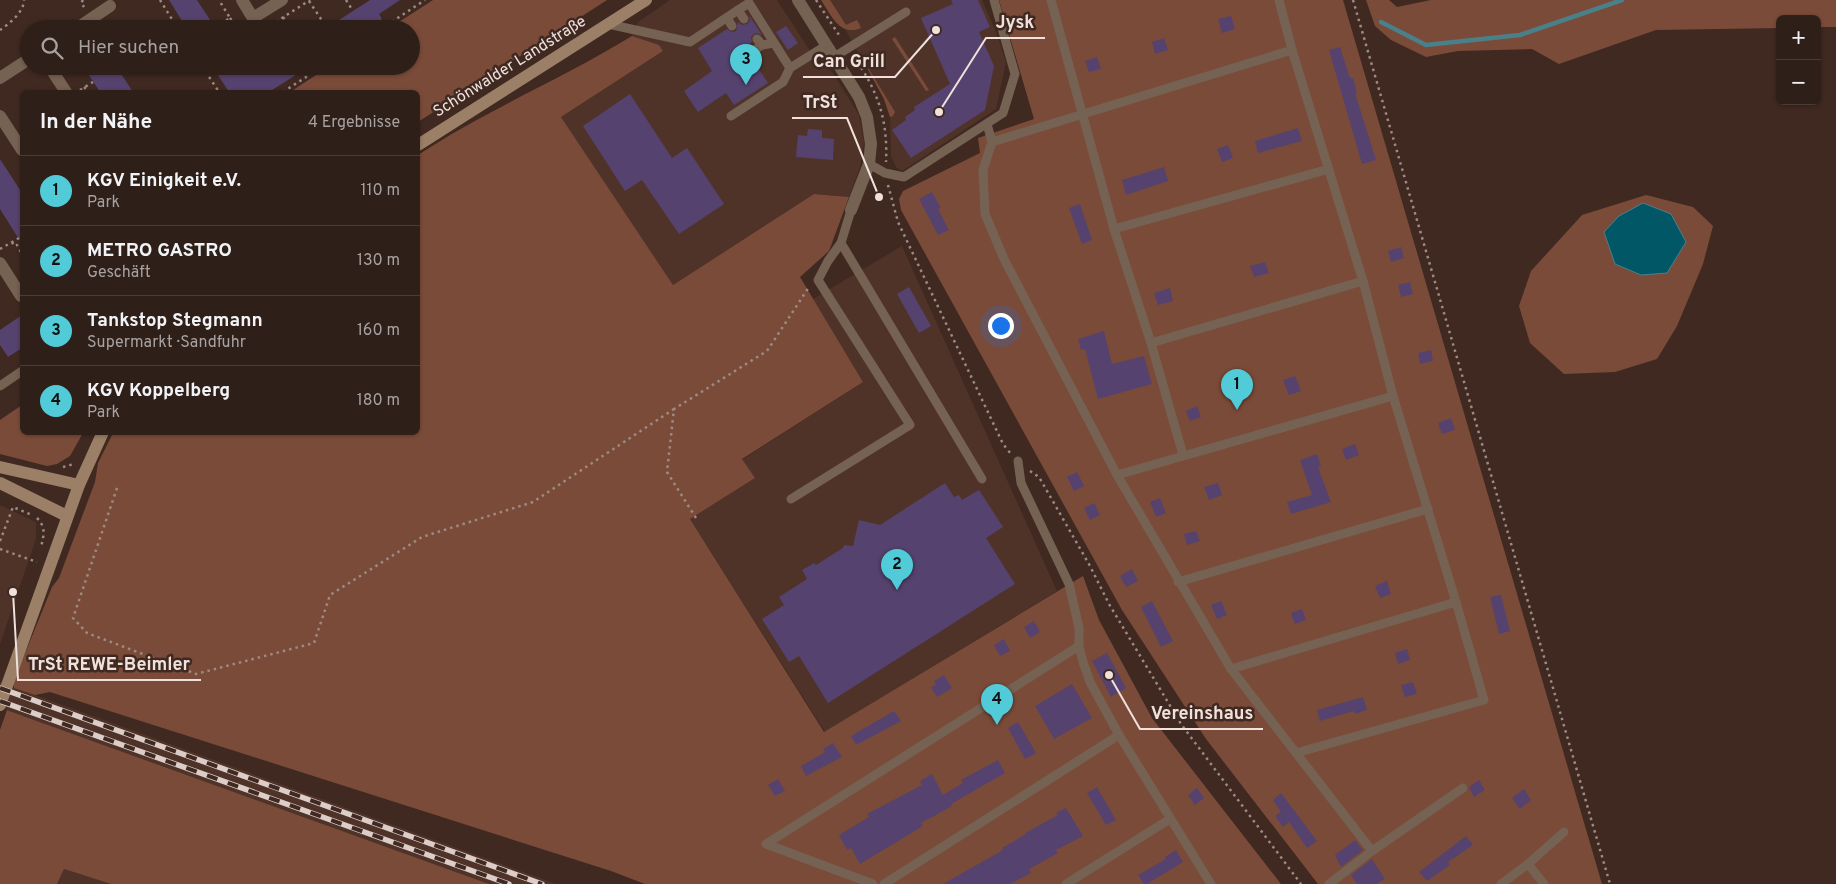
<!DOCTYPE html>
<html lang="de">
<meta charset="utf-8">
<style>
body{margin:0;font-family:Overpass,sans-serif;background:#372722;color:#f1f3f6}
.controls{position:absolute;right:15px;top:15px;display:grid;overflow:hidden;border-radius:8px;box-shadow:0 1px 4px #0004}
.controls button{width:45px;height:45px;display:grid;place-items:center;padding:0;border:0;border-bottom:1px solid #4a3d38;background:#2f1f19;color:#f1f3f6;font:25px sans-serif}
.you{position:absolute;left:1000px;top:325px;width:18px;height:18px;margin:-12px;border:4px solid #fff;border-radius:50%;background:#1a73e8;box-shadow:0 0 0 8px #1a73e833}
.badge{display:grid;place-items:center;width:32px;height:32px;border-radius:50%;background:#52cbd8;color:#111;font-size:16px;font-weight:700}
.pin{position:absolute;translate:-50% -41px;filter:drop-shadow(0 1px 2px #0008)}
.pin::after{content:'';position:absolute;top:26px;width:18px;height:15px;background:inherit;clip-path:polygon(0 0,100% 0,50% 100%)}
.list{margin:0;padding:0;list-style:none}
h2{display:flex;justify-content:space-between;align-items:center;height:65px;margin:0;padding:0 20px;font-size:21px}
h2 small{font-size:16px;font-weight:400;color:#a7a2a2}
.list li{display:grid;grid-template-columns:32px 1fr auto;gap:15px;align-items:center;box-sizing:border-box;height:70px;padding:0 20px;border-top:1px solid #4a3d38}
.list b{display:block;font-size:19px;white-space:nowrap}
.list p{margin:0;font-size:16px;white-space:nowrap;color:#a7a2a2}
.list em{font-size:16px;font-style:normal;color:#a7a2a2}
.icon{flex:none;width:28px;height:28px;fill:none;stroke:currentColor;stroke-width:2;stroke-linecap:round;stroke-linejoin:round}
.map{position:relative;flex:none;width:1836px;height:884px;overflow:hidden}
.search{position:absolute;background:#2f1f19;box-shadow:0 1px 4px #0004;left:20px;top:20px;width:400px;height:55px;display:flex;align-items:center;gap:12px;box-sizing:border-box;padding:0 18px;border-radius:28px;color:#a7a2a2;font-size:19px}
.panel{position:absolute;background:#2f1f19;box-shadow:0 1px 4px #0004;left:20px;top:90px;width:400px;height:345px;border-radius:8px}
.map>svg:first-child{display:block}
.built{fill:#4f3329}
.green{fill:#7b4b39}
.water{fill:#025767;stroke:#49808a}
.lines{fill:none;stroke-linecap:round;stroke-linejoin:round}
.stream{stroke:#49808a;stroke-width:4.5}
.building{fill:#56426e}
.path{stroke:#9d8a84;stroke-width:2.5;stroke-dasharray:2.5 4;stroke-linecap:butt}
.service{stroke:#756253;stroke-width:9}
.minor{stroke:#756253;stroke-width:12}
.secondary{stroke:#9b7f66;stroke-width:12}
.rail-casing{stroke:#ddcdc8;stroke-width:5.5}
.rail{stroke:#3f2921;stroke-width:4;stroke-dasharray:11;stroke-linecap:butt}
.labels{text-anchor:middle;dominant-baseline:central;stroke-width:5;stroke-linejoin:round;paint-order:stroke}
.street-label{font-size:16px;fill:#f0e1dc;stroke:#3f2921}
.leader{fill:none;stroke:#f0e1dc;stroke-width:2}
.callout-dot{fill:#f0e1dc;stroke:#3f2921;stroke-width:2}
.callout-label{font-size:18px;text-anchor:middle;font-weight:bold;fill:#f0e1dc;stroke:#3f2921;stroke-width:5;stroke-linejoin:round;paint-order:stroke}
</style>
<div class="map">
<svg width="1836" height="884" viewBox="0 0 1836 884">
<rect width="100%" height="100%" fill="#3f2921"/>
<!-- built -->
<g class="built">
<path d="M670 0H777L818 63 827 67 833 73 859 115 864 142 860 167 849 197 814 194 673 285 561 117 663 51 659 45 632 36 638 22Z"/>
<path d="M821 0H982L996 32 1006 62 996 109 902 171 896 167 891 156 890 117 884 99 845 29 838 25Z"/>
<path d="M902 246 1057 591 825 732 690 519 755 478 742 460 863 382 813 299Z"/>
<path d="M0 505 36 522V539L0 644Z"/>
<path d="M0 682 35 695 556 884H489L23 716 0 707Z"/>
<path d="M64 869 111 884H57Z"/>
</g>
<!-- green -->
<g class="green">
<path d="M433 0H607L418 122V92H290L330 66H411V29H388Z"/>
<path d="M821 0H830L846 25 857 20 861 28C840 37 831 15 821 0Z"/>
<path d="M999 0H1343L1602 884H1318L1206 739 1122 610 901 210 899 199 903 191 980 153 978 138 1034 119Z"/>
<path d="M1366 0H1389L1397 7 1431 0H1836V27H1817V19H1780V28L1656 30 1559 64 1532 49 1458 51 1426 57 1391 40 1375 26Z"/>
<path d="M632 36 659 45 663 51 561 117 673 285 814 194 849 197 829 251 800 277 863 382 742 459 755 478 690 519 824 732 1083 576 1099 620 1152 718 1281 884H645L611 871 50 692 35 695 14 688 13 683 52 587 59 578 95 482 98 463 113 433 418 432V155C486 110 562 79 632 36Z"/>
<path d="M895 37 929 90 926 91 892 39Z"/>
<path d="M858 51 895 112 893 116 890 117 884 99Z"/>
<path d="M1646 195 1693 207 1713 226 1703 264 1677 326 1657 359 1615 372 1564 374 1530 343 1519 306 1531 271 1582 215Z"/>
<path d="M22 405V432L83 433 70 456 57 464 47 466 0 454V420Z"/>
<path d="M7 710 23 716 489 884H111L64 869 57 884H0V730Z"/>
</g>
<!-- water -->
<path class="water" d="M1643 203 1671 214 1686 242 1667 273 1641 275 1615 264 1604 232 1619 216Z"/>
<g class="lines">
<!-- stream -->
<path class="stream" d="M1381 22 1426 45 1520 35 1622 0"/>
</g>
<!-- building -->
<g class="building">
<path d="M169 0H197L216 29H187Z"/>
<path d="M370 0H400L379 14 382 19 368 29H325Z"/>
<path d="M951 0H978L990 27 979 32 994 66 985 110 911 158 892 130 906 120 905 117 915 110 914 107 950 84 921 18 953 4Z"/>
<path d="M749 15 762 35 756 33 753 35 751 37 752 42 745 47 746 49 743 55 747 60 752 59 768 83 734 105 726 93 698 112 684 91 712 71 698 48 727 29 732 32 736 31 738 22 742 25 747 24 750 21Z"/>
<path d="M1231 16 1235 29 1222 33 1218 19Z"/>
<path d="M786 26 798 43 788 50 776 32Z"/>
<path d="M1164 38 1168 50 1155 54 1152 42Z"/>
<path d="M1340 47 1350 78H1353L1357 93H1355L1376 160 1362 164 1329 50Z"/>
<path d="M1097 57 1101 69 1089 72 1085 61Z"/>
<path d="M83 66H116L133 92H100Z"/>
<path d="M212 66H310L269 92H229Z"/>
<path d="M630 94 672 158 687 148 724 204 679 234 642 180 625 191 583 126Z"/>
<path d="M1298 128 1302 141 1258 153 1255 141Z"/>
<path d="M808 129 822 130V138L834 139 833 160 796 157 798 135 807 136Z"/>
<path d="M1228 145 1233 158 1222 162 1217 149Z"/>
<path d="M0 159 22 193V244L0 209Z"/>
<path d="M1164 167 1168 181 1126 195 1122 180Z"/>
<path d="M932 192 941 208 938 209 949 230 938 235 919 199Z"/>
<path d="M1080 204 1092 240 1082 244 1069 208Z"/>
<path d="M1401 247 1404 258 1391 262 1388 251Z"/>
<path d="M1265 262 1269 273 1254 277 1250 266Z"/>
<path d="M1410 282 1413 294 1401 297 1398 285Z"/>
<path d="M909 287 931 326 919 333 897 294Z"/>
<path d="M1170 288 1173 301 1158 305 1154 293Z"/>
<path d="M22 315V348L8 357 0 345V330Z"/>
<path d="M1104 331 1112 364 1144 356 1152 384 1098 399 1085 349 1081 350 1078 339Z"/>
<path d="M1431 350 1433 361 1420 364 1418 353Z"/>
<path d="M1295 376 1301 391 1289 395 1283 380Z"/>
<path d="M1197 406 1201 417 1190 421 1186 411Z"/>
<path d="M1451 418 1455 430 1442 434 1438 423Z"/>
<path d="M1355 444 1359 455 1346 460 1342 449Z"/>
<path d="M1317 454 1321 466 1318 467 1331 502 1291 514 1287 502 1312 495 1300 460Z"/>
<path d="M1077 472 1084 486 1074 491 1067 477Z"/>
<path d="M945 483 954 497 959 495 962 500 979 490 1003 527 986 538 1015 584 828 703 799 656 789 662 762 619 784 605 779 597 807 579 802 570 814 563 816 565 843 548 844 545 853 546 859 520 880 525Z"/>
<path d="M1218 483 1222 495 1209 500 1204 487Z"/>
<path d="M1160 498 1166 513 1156 517 1150 502Z"/>
<path d="M1094 503 1100 515 1090 520 1084 508Z"/>
<path d="M1196 531 1200 541 1187 545 1184 534Z"/>
<path d="M1132 569 1138 581 1126 587 1120 576Z"/>
<path d="M1387 581 1391 594 1380 598 1375 586Z"/>
<path d="M1501 595 1510 631 1499 634 1490 597Z"/>
<path d="M1152 601 1173 641 1161 647 1141 607Z"/>
<path d="M1221 601 1227 615 1217 619 1211 605Z"/>
<path d="M1302 609 1306 620 1295 624 1291 613Z"/>
<path d="M1034 621 1040 632 1030 638 1024 627Z"/>
<path d="M1004 639 1010 651 1000 656 994 645Z"/>
<path d="M1407 649 1410 660 1398 664 1395 653Z"/>
<path d="M1107 653 1126 688 1111 697 1092 661Z"/>
<path d="M944 675 952 688 937 697 931 687 936 685 934 681Z"/>
<path d="M1413 682 1417 694 1405 697 1401 685Z"/>
<path d="M1072 684 1092 718 1054 739 1035 706Z"/>
<path d="M1363 697 1367 710 1355 714 1354 711 1320 721 1317 710Z"/>
<path d="M894 711 901 721 856 745 851 736Z"/>
<path d="M1018 722 1036 753 1025 759 1008 728Z"/>
<path d="M833 743 842 757 806 776 801 766 825 752 823 749Z"/>
<path d="M998 760 1005 773 951 804 952 806 921 823 923 826 860 864 851 848 847 850 839 835 869 817 867 814 922 785 920 781 932 774 943 795 963 783 961 780Z"/>
<path d="M778 779 785 791 775 796 768 785Z"/>
<path d="M1479 780 1485 790 1474 797 1469 787Z"/>
<path d="M1097 787 1116 820 1106 825 1087 793Z"/>
<path d="M1197 788 1204 798 1195 805 1188 795Z"/>
<path d="M1524 789 1531 800 1520 809 1512 798Z"/>
<path d="M1281 793 1317 841 1307 848 1289 822 1283 827 1275 816 1281 812 1273 800Z"/>
<path d="M1066 808 1083 836 1056 850 1058 853 1029 869 1031 873 1010 884H943L1003 850 1002 848 1026 834 1025 833 1058 815 1056 813Z"/>
<path d="M1466 836 1473 845 1448 862 1450 865 1427 881 1419 872Z"/>
<path d="M1355 840 1363 850 1341 867 1335 855Z"/>
<path d="M1176 850 1183 862 1147 884H1144L1138 875 1166 859 1165 857Z"/>
<path d="M1372 859 1385 879 1376 884H1357L1351 875Z"/>
</g>
<g class="lines">
<!-- path -->
<g class="path">
<path d="M83 0 81 3 84 7"/>
<path d="M160 0 178 29"/>
<path d="M346 0 353 11"/>
<path d="M816 0 841 38"/>
<path d="M1353 0 1610 884"/>
<path d="M309 1 327 28"/>
<path d="M283 17 291 29"/>
<path d="M230 18 237 29"/>
<path d="M215 27 230 18 219 0"/>
<path d="M265 29 310 0"/>
<path d="M381 29 425 0"/>
<path d="M0 30C9 24 24 12 24 0"/>
<path d="M854 57C878 91 888 120 886 162"/>
<path d="M202 66 219 92"/>
<path d="M84 87 89 92"/>
<path d="M80 90 93 82"/>
<path d="M283 92 323 66"/>
<path d="M888 185 898 222 1003 444 1011 454"/>
<path d="M12 242 14 246 17 245 22 254"/>
<path d="M0 249 19 238"/>
<path d="M63 467 74 464"/>
<path d="M1030 471 1039 477 1090 566 1109 604 1181 724 1301 884"/>
<path d="M117 488 73 618 87 633 196 674 314 643 330 595 422 537 533 502 674 409"/>
<path d="M37 518C46 527 44 535 41 547"/>
<path d="M696 518 667 472 674 409 767 351 809 287"/>
<path d="M0 541 13 507 32 515"/>
<path d="M0 549 37 562"/>
</g>
<!-- service -->
<g class="service">
<path d="M1051 0 1114 229 1151 343 1183 455"/>
<path d="M1279 0 1292 50 1363 281 1393 396 1456 602 1484 700 1296 753"/>
<path d="M738 10 749 3 790 68"/>
<path d="M727 18 732 26"/>
<path d="M608 24 690 42 738 10 744 19"/>
<path d="M757 39 762 45 774 43"/>
<path d="M749 54 762 45"/>
<path d="M834 57 906 12"/>
<path d="M731 116 783 82 790 68 827 45"/>
<path d="M987 124 992 142 983 170 985 214 1004 259 1117 475 1231 669 1372 851"/>
<path d="M992 142 1292 50"/>
<path d="M869 164 885 173 904 177 1003 113 1015 74 994 0"/>
<path d="M1114 229 1329 169"/>
<path d="M841 243 982 479"/>
<path d="M1151 343 1363 281"/>
<path d="M0 386 22 371"/>
<path d="M1018 461 1021 483 1069 584 1079 628V646L1083 662 1090 682 1119 735 1211 884"/>
<path d="M1117 475 1393 396"/>
<path d="M791 499 910 425 818 280 828 261 841 243 851 210"/>
<path d="M1178 582 1428 509"/>
<path d="M1231 669 1456 602"/>
<path d="M1528 864 1544 884"/>
<path d="M873 884 766 844 1079 646"/>
<path d="M884 884 1119 735"/>
<path d="M1066 884 1170 819"/>
<path d="M1329 884 1372 851 1463 788"/>
<path d="M1501 884 1528 864 1564 832"/>
</g>
<!-- minor -->
<g class="minor">
<path d="M242 0 253 18 282 0"/>
<path d="M798 0 859 97 867 117 871 144 869 164 851 210"/>
<path d="M76 29 110 6"/>
<path d="M49 66 66 92"/>
<path d="M0 78 29 59"/>
<path d="M0 116 22 150"/>
<path d="M0 263 21 296 22 295"/>
</g>
<!-- secondary -->
<g class="secondary">
<path d="M418 145 646 0"/>
<path d="M0 467 79 485"/>
<path d="M0 483 67 516"/>
<path d="M0 705 79 485 103 432"/>
</g>
<defs>
<g id="rail">
<path d="M0 688 542 884"/>
<path d="M0 701 509 884"/>
</g>
</defs>
<!-- rail casing -->
<use href="#rail" class="rail-casing"/>
<!-- rail -->
<use href="#rail" class="rail"/>
</g>
<g class="labels">
<!-- street labels -->
<g class="street-label">
<text transform="translate(510 67) rotate(-32)">Schönwalder Landstraße</text>
</g>
</g>
<!-- callouts -->
<path class="leader" d="M939 112L986 38H1045M936 30L895 77H803M879 197L847 118H792M13 592L18 680H201M1109 675L1140 729H1263"/>
<g class="callout-dot">
<circle cx="939" cy="112" r="5"/>
<circle cx="936" cy="30" r="5"/>
<circle cx="879" cy="197" r="5"/>
<circle cx="13" cy="592" r="5"/>
<circle cx="1109" cy="675" r="5"/>
</g>
<g class="callout-label">
<text x="1015" y="28">Jysk</text>
<text x="849" y="67">Can Grill</text>
<text x="820" y="108">TrSt</text>
<text x="109" y="670">TrSt REWE-Beimler</text>
<text x="1202" y="719">Vereinshaus</text>
</g>
</svg>
<div class="controls">
<button>+</button>
<button>−</button>
</div>
<div class="you"></div>
<div class="pin badge" style="left:1237px;top:410px">1</div>
<div class="pin badge" style="left:897px;top:590px">2</div>
<div class="pin badge" style="left:746px;top:85px">3</div>
<div class="pin badge" style="left:997px;top:725px">4</div>
<div class="search"><svg class="icon" aria-label="search" viewBox="0 0 24 24"><circle cx="10" cy="10" r="6"/><path d="M15 15l6 6"/></svg>Hier suchen</div>
<section class="panel">
<h2>In der Nähe<small>4 Ergebnisse</small></h2>
<ul class="list">
<li><span class="badge">1</span><div><b>KGV Einigkeit e.V.</b><p>Park</p></div><em>110 m</em></li>
<li><span class="badge">2</span><div><b>METRO GASTRO</b><p>Geschäft</p></div><em>130 m</em></li>
<li><span class="badge">3</span><div><b>Tankstop Stegmann</b><p>Supermarkt · Sandfuhr</p></div><em>160 m</em></li>
<li><span class="badge">4</span><div><b>KGV Koppelberg</b><p>Park</p></div><em>180 m</em></li>
</ul>
</section>
</div>
